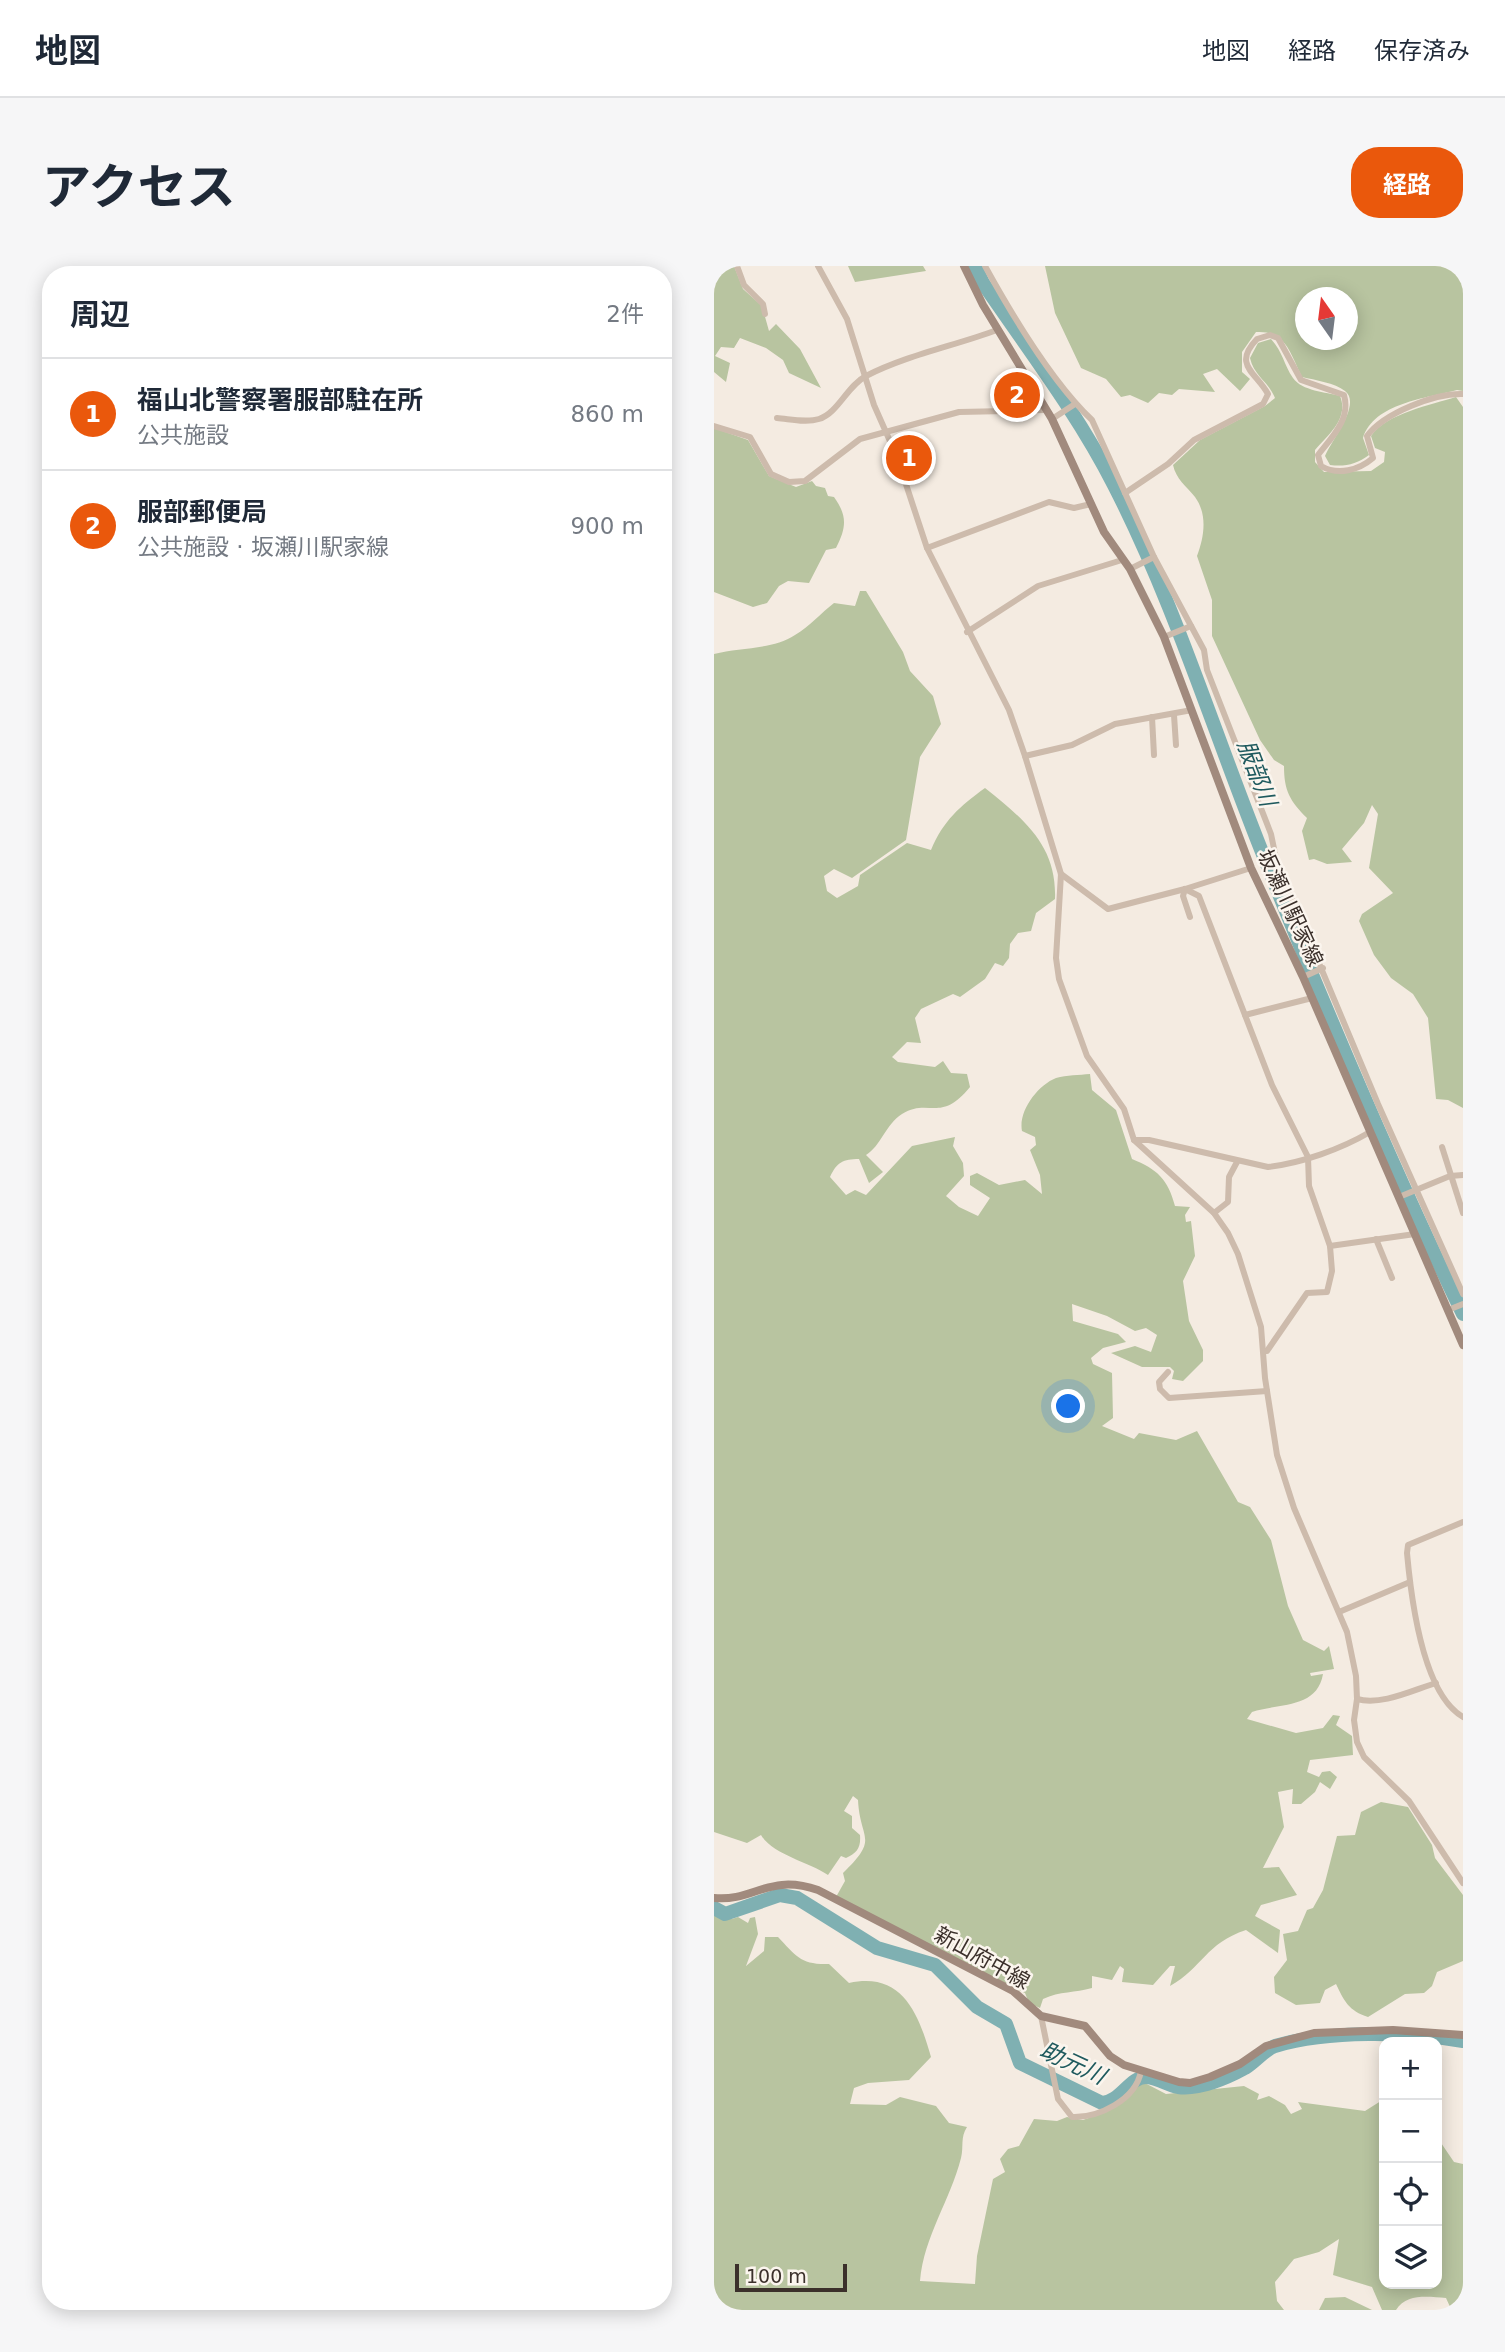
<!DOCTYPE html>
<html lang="ja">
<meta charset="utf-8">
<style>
body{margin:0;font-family:"DejaVu Sans","Noto Sans JP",sans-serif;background:#f6f6f7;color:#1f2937}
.controls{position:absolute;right:21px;bottom:21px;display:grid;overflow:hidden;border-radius:14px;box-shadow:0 4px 18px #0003}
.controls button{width:63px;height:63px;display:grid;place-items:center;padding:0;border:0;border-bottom:2px solid #e0e1e3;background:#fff;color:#1f2937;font:35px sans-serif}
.compass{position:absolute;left:581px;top:21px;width:63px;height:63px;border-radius:50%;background:#fff;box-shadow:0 4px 18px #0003;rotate:346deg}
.scale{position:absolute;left:21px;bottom:18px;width:112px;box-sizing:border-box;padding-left:7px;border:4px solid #3b302b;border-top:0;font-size:19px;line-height:24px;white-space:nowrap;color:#3b302b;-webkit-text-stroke:5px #fbf5ee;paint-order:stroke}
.you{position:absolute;left:355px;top:1141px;width:24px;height:24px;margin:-18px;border:5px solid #fff;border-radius:50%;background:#1a73e8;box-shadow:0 0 0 10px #1a73e833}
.badge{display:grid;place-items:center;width:46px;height:46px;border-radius:50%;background:#ea580c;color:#fff;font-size:23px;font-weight:700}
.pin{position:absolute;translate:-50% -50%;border:4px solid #fff;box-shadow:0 2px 7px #0006}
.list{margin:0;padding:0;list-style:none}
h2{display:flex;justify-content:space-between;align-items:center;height:91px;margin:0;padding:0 28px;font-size:30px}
h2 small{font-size:23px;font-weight:400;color:#747a83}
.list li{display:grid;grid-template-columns:46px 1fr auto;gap:21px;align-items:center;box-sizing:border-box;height:112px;padding:0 28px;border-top:2px solid #e0e1e3}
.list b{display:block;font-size:26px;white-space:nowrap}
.list p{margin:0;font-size:23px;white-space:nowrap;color:#747a83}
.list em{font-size:23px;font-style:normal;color:#747a83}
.icon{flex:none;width:38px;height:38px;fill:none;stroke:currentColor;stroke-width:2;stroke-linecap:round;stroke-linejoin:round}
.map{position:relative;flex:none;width:749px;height:2044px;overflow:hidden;border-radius:28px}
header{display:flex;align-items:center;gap:42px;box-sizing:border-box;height:98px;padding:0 35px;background:#fff;border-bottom:2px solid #e0e1e3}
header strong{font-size:33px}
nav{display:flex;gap:38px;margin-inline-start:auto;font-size:24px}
.intro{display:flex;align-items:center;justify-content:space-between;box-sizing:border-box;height:168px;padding:0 42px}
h1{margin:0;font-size:49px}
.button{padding:18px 32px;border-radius:28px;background:#ea580c;color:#fff;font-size:24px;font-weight:700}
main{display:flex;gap:42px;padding:0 42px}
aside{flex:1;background:#fff;border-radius:28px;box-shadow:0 4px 18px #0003}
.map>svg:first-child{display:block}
.green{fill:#b8c4a0;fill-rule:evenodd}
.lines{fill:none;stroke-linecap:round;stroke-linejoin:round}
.river{stroke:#7fb0b2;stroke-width:14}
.street{stroke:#cdbbac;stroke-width:6}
.secondary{stroke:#a18a7d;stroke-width:8}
.labels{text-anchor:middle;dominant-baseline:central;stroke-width:5;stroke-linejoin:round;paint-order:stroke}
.street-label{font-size:21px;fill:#3b302b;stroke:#fbf5ee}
.water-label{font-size:23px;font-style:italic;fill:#1f5a5e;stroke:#fbf5ee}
</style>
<header>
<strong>地図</strong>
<nav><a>地図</a><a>経路</a><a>保存済み</a></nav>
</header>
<div class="intro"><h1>アクセス</h1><a class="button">経路</a></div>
<main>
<aside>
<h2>周辺<small>2件</small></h2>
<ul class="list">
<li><span class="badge">1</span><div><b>福山北警察署服部駐在所</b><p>公共施設</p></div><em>860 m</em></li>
<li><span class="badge">2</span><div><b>服部郵便局</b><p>公共施設 · 坂瀬川駅家線</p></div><em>900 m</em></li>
</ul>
</aside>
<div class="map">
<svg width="749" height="2044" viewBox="0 0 749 2044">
<rect width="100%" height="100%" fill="#f4ebe1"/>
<!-- green -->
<g class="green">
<path d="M0 0H20L29 23 48 40 55 65 62 58 86 83 107 122 75 107 69 94 52 82 26 72 20 82 7 81 1 90 16 97 12 116 0 106Z"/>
<path d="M134 0H209L212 5 141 16Z"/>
<path d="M331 0H749V125L743 124C713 132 660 137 649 172L655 189C643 198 631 201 616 199L611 190C617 175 648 138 631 125 621 117 601 114 588 111 576 87 572 64 542 66L528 86V106L536 113 526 125 503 103 489 108 501 126 465 123 458 129 445 127 434 137 416 129 407 131 392 113 367 102 341 47ZM592 32H634V74H592Z"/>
<path d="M557 73C569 86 570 99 579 112 588 125 612 126 626 130 635 152 615 168 601 184V196L610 206 657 205 670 196 671 186 661 182 657 170C673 147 717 139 742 131L749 141V842L734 834 722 833 714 752 699 728 677 712 660 689 645 655 648 648 679 627 655 602 664 548 658 539 650 557 628 583 638 596 613 598 600 593 595 594 588 565 593 552C576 535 570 525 570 500L560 494 546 474 498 370V334L483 290C490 271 494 249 481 231 472 220 462 213 459 199L486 174 551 140 561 132C554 115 540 110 536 92L544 77Z"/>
<path d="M0 162 34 174 55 210 82 221 98 215 102 220 111 222 114 230 120 231C133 249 133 261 122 282L112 284 95 317 74 315 65 320 53 337 39 341 0 326Z"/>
<path d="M146 325H152L189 386 196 405 219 430 227 458 206 491 192 574 138 612 120 603 110 610 113 625 123 632 144 620 146 609 193 577 217 584C229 555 246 540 271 522 311 554 343 580 341 633L322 647 317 665 304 667 296 678 295 692 289 700 281 697 271 713 246 731 239 728 207 743 201 752 207 777 193 776 178 791 184 796 221 801 229 795 237 807 253 808 256 821C226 858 215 831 188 848 172 858 166 881 152 889L169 906 155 917 145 893C129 893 123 896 116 911L132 929 141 924 152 929 198 880 241 871 239 880 249 897 250 910 232 930 245 941 264 950 276 932 256 919V910L263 907 285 919 311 914 328 928 326 909 316 884 322 879 321 871 308 865C304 845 324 819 342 812 353 809 365 809 376 808L378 824 402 844 418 893C443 903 454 913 461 940L476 941 471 949 472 956 477 955 481 990 469 1015 475 1055 489 1084V1095L469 1115 458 1113 460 1105 456 1101H428L397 1087 421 1080 437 1086 443 1069 432 1062 421 1065 393 1050 358 1038 359 1055 404 1068 412 1076 389 1082 377 1092 379 1098 398 1107 399 1152 388 1160 420 1173 425 1167 462 1174 483 1165 524 1236 536 1241 557 1274 574 1340 589 1374 610 1385 615 1380 620 1403 596 1407 597 1410 609 1408C603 1443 565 1437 538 1446L533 1453 582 1467 609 1462 619 1449 626 1450 622 1459 638 1470 639 1489 596 1494 593 1506 605 1511 608 1506 616 1505 623 1511 616 1523 606 1516 601 1526 587 1538H578L579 1523 564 1526 570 1561 549 1602 565 1601 583 1629 547 1639 541 1650 566 1664 564 1687 532 1664C492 1677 488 1702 456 1720L461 1700H456L439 1719 408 1716 410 1703 406 1700 398 1714 378 1710V1722C361 1727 346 1725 329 1733L326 1742 315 1737 311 1727 122 1631 131 1615 129 1607C166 1571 146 1575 144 1534L139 1530 130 1545 138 1550V1562L146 1569C147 1582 143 1587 132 1592L127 1590 114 1609C95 1596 59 1589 47 1569L33 1577 0 1566V388C26 381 58 384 81 369 95 361 107 347 120 337L141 340Z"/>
<path d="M667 1536 694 1541 718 1579 721 1592 749 1629V1695L723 1706 718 1720 710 1727 691 1728 654 1751C635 1745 630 1735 622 1718L611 1724 606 1737 582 1739 561 1727 560 1711 573 1694 569 1668 584 1665 593 1644 599 1642 609 1624 623 1570 641 1569 647 1546Z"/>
<path d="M0 1649 18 1653 24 1651 34 1657 36 1652 41 1651 44 1668 32 1700 50 1685 51 1671H64C82 1690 87 1699 115 1698L135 1717C189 1705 205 1749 217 1791L195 1814 154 1817 140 1822 136 1838 172 1839 186 1831 222 1840 235 1857 253 1861C246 1872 250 1880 247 1892 236 1935 210 1970 206 2015L261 2018 263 1990 279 1913 291 1906 286 1893 294 1883 305 1880 320 1853 343 1855 353 1851 369 1854 391 1846 427 1815 452 1828 530 1820 545 1828 543 1834 555 1830 571 1839 577 1848 588 1843 584 1836 651 1845 670 1833V2018H723V1871L740 1896 749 1898V2031L737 2043 732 2032C714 2031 693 2027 682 2044H668L658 2021 619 2009 625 1973 605 1986 580 1993 561 2016 563 2035 570 2044H0Z"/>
<path d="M631 2031 658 2044H605L611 2032Z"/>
</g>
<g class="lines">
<!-- river -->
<g class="river">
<path d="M261 0 269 17C314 83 364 148 400 219 461 338 500 467 550 591 612 745 677 899 749 1048"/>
<path d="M0 1642 11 1648 66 1629 83 1632 163 1682 221 1699 263 1741 292 1758 306 1797 388 1837C407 1836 416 1810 433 1811 444 1812 454 1819 464 1821 485 1824 513 1812 531 1802 541 1796 550 1784 561 1780 615 1764 693 1766 749 1775"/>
</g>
<!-- street -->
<g class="street">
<path d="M23 0 30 19 49 38 51 48"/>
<path d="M104 0 133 53 160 139 183 191 213 282 295 444 311 490 347 608 342 692 345 713 373 790 410 843 420 874 500 947 514 967 524 988 547 1061 551 1112 563 1189 580 1242 633 1366 642 1410 643 1433 640 1454 643 1476 650 1491 695 1535 749 1617"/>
<path d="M271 0C298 49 338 116 378 154L440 291 490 384 493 404 557 568 563 597 664 838 749 1028"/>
<path d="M63 152C76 153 92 157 105 153 124 147 133 120 152 110 193 89 240 80 283 64"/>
<path d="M338 153 361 138"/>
<path d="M0 160 36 171 57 208 75 216 91 215 146 173 245 146 331 144"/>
<path d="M411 227 454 198 480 174 549 138 554 128C542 106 518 99 543 73L556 69 564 72 587 114 630 129C637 153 618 171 604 189L607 200C624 210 645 204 659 192L653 170C670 147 721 127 749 128"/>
<path d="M213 282 335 236 360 242 377 238"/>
<path d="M416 303 440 291"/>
<path d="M253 366 324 320 408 294"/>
<path d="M450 371 477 360"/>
<path d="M460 449 462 479"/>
<path d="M438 451 440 489"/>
<path d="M311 490 358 479 401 458 478 444"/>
<path d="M347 608 394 643 471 623 537 602"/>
<path d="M471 623 485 630 558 819 594 891 595 920 616 980 618 1005 613 1026 593 1027 553 1085H550"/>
<path d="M471 623 469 630 476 651"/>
<path d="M589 711 609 702"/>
<path d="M531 749 598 732"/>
<path d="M420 874H435L554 901C588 897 627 883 656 866"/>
<path d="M728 881 749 947"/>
<path d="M685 931 736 910 749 909"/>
<path d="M500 947 514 936 515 911 523 896"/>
<path d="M662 973 678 1012"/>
<path d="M616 980 701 968"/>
<path d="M734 1044 749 1038"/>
<path d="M454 1106 445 1116 446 1123 455 1132 553 1125"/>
<path d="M749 1256 694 1279 693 1287C697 1331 708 1427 749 1451"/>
<path d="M625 1346 696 1316"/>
<path d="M643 1433C667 1440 699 1424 722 1417"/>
<path d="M327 1750 344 1833 358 1851C384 1852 422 1834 427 1805"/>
</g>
<!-- secondary -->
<g class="secondary">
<path d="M250 0 269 39 338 153 390 266 416 303 450 371 537 602 589 711 749 1079"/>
<path d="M0 1632C40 1636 54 1607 104 1624L299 1725 327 1750 371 1760 396 1790 410 1799 465 1816 476 1817 496 1811 526 1798 552 1780 600 1767 679 1764 749 1769"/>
</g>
</g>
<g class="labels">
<!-- street labels -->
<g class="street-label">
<text transform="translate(576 642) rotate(65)">坂瀬川駅家線</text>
<text transform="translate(268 1692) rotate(29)">新山府中線</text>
</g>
<!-- water labels -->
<g class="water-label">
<text transform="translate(543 507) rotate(69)">服部川</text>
<text transform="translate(359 1797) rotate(25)">助元川</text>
</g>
</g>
</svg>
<div class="controls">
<button>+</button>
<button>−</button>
<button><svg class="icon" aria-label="locate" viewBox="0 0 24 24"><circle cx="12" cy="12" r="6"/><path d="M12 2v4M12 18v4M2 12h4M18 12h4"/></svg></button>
<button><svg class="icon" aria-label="layers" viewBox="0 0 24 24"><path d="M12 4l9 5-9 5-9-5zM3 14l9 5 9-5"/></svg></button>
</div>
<svg class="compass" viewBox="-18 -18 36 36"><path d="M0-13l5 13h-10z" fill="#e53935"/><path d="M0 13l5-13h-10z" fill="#747a83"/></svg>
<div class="scale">100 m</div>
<div class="you"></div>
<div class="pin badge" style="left:195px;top:192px">1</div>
<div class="pin badge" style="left:303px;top:129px">2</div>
</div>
</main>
